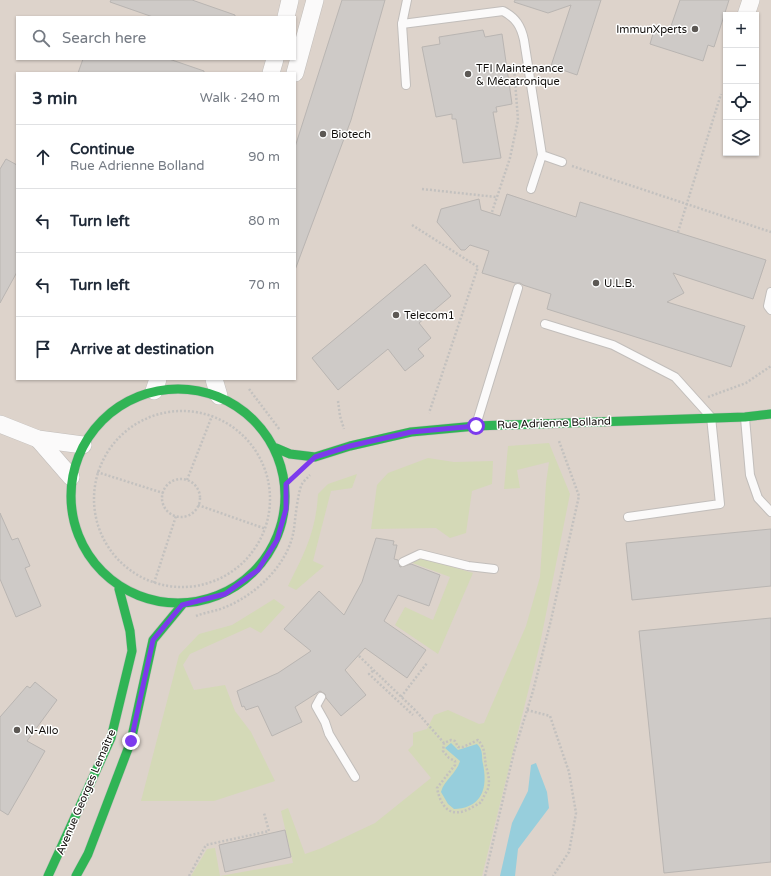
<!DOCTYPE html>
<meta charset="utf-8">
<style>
body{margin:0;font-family:"Varela Round",sans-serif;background:#f2f2f3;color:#1f2937}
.controls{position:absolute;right:12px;top:12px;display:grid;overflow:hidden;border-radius:0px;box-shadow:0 1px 3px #0004}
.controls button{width:36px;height:36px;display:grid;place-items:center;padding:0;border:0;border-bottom:1px solid #e0e1e3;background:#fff;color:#1f2937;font:20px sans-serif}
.stop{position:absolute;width:12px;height:12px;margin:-9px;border:3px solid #7c3aed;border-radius:50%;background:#fff}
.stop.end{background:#7c3aed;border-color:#fff;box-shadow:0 1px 4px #0008}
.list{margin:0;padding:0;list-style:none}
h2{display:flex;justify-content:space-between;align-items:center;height:52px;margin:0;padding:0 16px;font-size:17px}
h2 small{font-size:13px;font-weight:400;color:#747a83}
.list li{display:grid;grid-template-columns:26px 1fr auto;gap:12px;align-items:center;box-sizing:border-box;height:64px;padding:0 16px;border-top:1px solid #e0e1e3}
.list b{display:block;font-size:15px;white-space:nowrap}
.list p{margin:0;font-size:13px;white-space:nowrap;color:#747a83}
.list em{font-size:13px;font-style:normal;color:#747a83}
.icon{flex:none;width:22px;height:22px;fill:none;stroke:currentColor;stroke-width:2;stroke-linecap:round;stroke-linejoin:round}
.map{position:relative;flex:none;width:771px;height:876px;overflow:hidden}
.search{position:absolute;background:#fff;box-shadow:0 1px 3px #0004;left:16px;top:16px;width:280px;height:44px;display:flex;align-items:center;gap:10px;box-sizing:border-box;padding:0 14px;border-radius:0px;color:#747a83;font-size:15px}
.panel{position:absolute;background:#fff;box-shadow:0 1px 3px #0004;left:16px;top:72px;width:280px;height:308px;border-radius:0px}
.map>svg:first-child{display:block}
.built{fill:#ddd3cb;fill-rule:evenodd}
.green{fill:#d4d9b7}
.water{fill:#97cedc}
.building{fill:#cecac7;stroke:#b9b5b2}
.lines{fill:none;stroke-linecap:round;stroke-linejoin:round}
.lane-casing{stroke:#c2bebb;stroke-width:10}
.street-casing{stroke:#c2bebb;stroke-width:18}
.fast-casing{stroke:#c2bebb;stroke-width:10}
.path{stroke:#c3c1bf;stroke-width:2.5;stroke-dasharray:2 2;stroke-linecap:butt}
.lane{stroke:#fbfafa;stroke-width:8}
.street{stroke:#fbfafa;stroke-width:17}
.fast{stroke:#30b455;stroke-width:9}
.route{stroke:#7c3aed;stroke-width:5}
.poi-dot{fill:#5c5854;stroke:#fff;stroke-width:1.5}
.labels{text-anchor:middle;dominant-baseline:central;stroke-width:3;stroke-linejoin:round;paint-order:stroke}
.poi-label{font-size:11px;fill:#110e0b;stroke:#fff;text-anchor:start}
.street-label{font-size:11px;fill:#110e0b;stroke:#fff}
</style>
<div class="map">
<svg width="771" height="876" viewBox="0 0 771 876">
<rect width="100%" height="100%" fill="#e6e1dd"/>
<!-- built -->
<path class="built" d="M0 0H771V876H0ZM726 15H756V153H726ZM17 17H295V59H17ZM17 73H295V379H17Z"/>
<!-- green -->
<g class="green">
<path d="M549 443 570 494 540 644 482 876H191L207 849 215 848 220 876 293 863 281 811 288 808 305 854 322 848 375 823 431 778 408 750 413 745V733L427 729 434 715 448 710 479 724 484 723 526 626 540 577 546 483 549 462 517 470 520 488 504 489 508 446Z"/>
<path d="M428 458 454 462 493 461 492 484 472 491 466 533 450 538 436 528 371 529 377 485 388 473Z"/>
<path d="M357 474 352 488 331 491 313 561 324 566 296 590 288 586C304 554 316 532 318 494L328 484Z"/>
<path d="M422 558 473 573 438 654 395 625 405 607 433 620 450 577 410 562Z"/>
<path d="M274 599 285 607 261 633 250 627 190 654 183 665 194 690 225 685 235 711 251 732 275 781 214 801H141L179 655 199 634 232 625Z"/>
</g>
<!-- water -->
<g class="water">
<path d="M451 743 458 750 477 744C484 751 481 756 483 764 488 788 482 808 454 809L448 804 441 792C444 780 457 773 460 761L445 748Z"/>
<path d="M536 763 547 792 549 808 518 849 515 876H500L512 823 528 791 531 765Z"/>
</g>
<!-- building -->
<g class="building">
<path d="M111 0H192L235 15V17H153L110 2Z"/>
<path d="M342 0H385L351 120 295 270V147Z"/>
<path d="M515 0H601L577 75 551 66 571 5 548 13 514 2Z"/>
<path d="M680 0H729L714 47 708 45 703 61 650 44 655 27 669 32Z"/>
<path d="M483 30 485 37 502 34 512 104 496 107 497 112H493L501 158 463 163 456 119H452V114L436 117 422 47 440 44 439 37Z"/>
<path d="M83 59H169L204 71V73H78Z"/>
<path d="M6 159 17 165V272L0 303V169Z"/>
<path d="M507 194 576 217 580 202 766 260 753 299 673 273 684 293 667 302 745 326 731 367 547 309 551 294 523 285 520 283H515L482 273 489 251 470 245 465 250H461L437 222 441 209 479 199 481 210 500 216Z"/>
<path d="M425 264 451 296 419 323 431 338 418 349 424 356 405 371 388 349 338 390 312 358Z"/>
<path d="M0 513 12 540 18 538 30 566 25 568 41 606 16 617 0 579Z"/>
<path d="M771 529V586L632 600 626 543Z"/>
<path d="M376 538 394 541 393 545H397L394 559 398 560 400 567 411 564 440 575 429 606 398 595 384 621 426 650 407 678 365 648 345 670 366 695 341 716 326 698 325 694 320 691 295 707 302 722 272 736 258 706 246 710 244 706 242 707 237 691 278 673 311 651 284 629 319 591 344 615 362 582Z"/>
<path d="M771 618V862L664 873 639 631Z"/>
<path d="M35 682 57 700 27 741 45 751 8 815 0 810V717L27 686 30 688Z"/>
<path d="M285 830 291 857 225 872 219 845Z"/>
</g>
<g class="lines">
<defs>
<g id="lane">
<path d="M402 24 503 11C516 18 521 26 524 40L542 155 562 162"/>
<path d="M406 85 402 24 407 0"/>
<path d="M531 189 542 155"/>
<path d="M771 292 768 306 771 310"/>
<path d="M545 324 613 345 675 377 711 417 720 504 628 517"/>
<path d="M745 418 750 475 758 498 771 512"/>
<path d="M476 425 518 288"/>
<path d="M403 562 420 554 468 566 494 569"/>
<path d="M321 697 316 706 325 722 329 734 355 777"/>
</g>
<g id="street">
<path d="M746 15 751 0"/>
<path d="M286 17 290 0"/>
<path d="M271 73 275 59"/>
<path d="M295 73 315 0"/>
<path d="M214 379 219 396"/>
<path d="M154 391 158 379"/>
<path d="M0 424 38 439 83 445"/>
<path d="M38 439 71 477"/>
</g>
<g id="fast">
<circle cx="178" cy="496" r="107"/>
<path d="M276 448 290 454 315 457 350 446 411 432 476 426 745 417 771 414"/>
<path d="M48 876 111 738 132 651 130 631 119 589"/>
<path d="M76 876 88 854 131 741 153 640 182 605"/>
</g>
</defs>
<!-- lane casing -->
<use href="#lane" class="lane-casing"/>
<!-- street casing -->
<use href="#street" class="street-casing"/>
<!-- fast casing -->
<use href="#fast" class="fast-casing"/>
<!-- path -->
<g class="path">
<path d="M572 166 771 232"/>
<path d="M422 189 496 197"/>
<path d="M492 212 510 158 518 120 514 67 518 66"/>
<path d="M412 225 478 267 429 413"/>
<path d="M678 232 721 94"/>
<path d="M249 389 280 430"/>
<path d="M708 397 746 383 771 366"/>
<path d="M338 401 340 416 344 429"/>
<circle cx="182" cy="499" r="88"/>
<path d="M97 472 163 493"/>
<circle cx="181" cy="498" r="19"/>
<path d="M187 480 212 416"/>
<path d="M198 505 266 529"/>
<path d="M154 583 176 516"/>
<path d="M196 616C206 612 218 611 228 606 258 593 289 563 294 529 295 520 298 491 302 484 304 481 307 478 310 475"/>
<path d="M359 656 416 711 444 743 451 740 455 741 458 747H463L478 740C486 749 484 756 486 766 488 773 491 783 487 791 485 793 483 799 481 802 479 804 474 806 471 808 451 819 441 808 437 788L455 765V761L449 758 443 751 444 743"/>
<path d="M373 671 369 674 413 715"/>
<path d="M401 697 427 663"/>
<path d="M527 710 550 716 569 772 576 813 569 852 553 876"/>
<path d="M189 876 206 845 269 831 264 813"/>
<path d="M485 876 514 752 533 691 551 620 579 496 559 441"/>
</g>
<!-- lane -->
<use href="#lane" class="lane"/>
<!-- street -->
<use href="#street" class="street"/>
<!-- fast -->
<use href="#fast" class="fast"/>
</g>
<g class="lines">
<!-- route -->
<path class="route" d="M131 741 153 640 182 605 225 594 258 570 277 540 286 509V484L315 457 350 446 411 432 476 426"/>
</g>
<!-- markers -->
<g class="poi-dot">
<circle cx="695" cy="29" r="4"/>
<circle cx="468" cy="74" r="4"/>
<circle cx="323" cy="134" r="4"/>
<circle cx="596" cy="283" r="4"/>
<circle cx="396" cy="315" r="4"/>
<circle cx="17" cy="730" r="4"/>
</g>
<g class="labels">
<!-- poi labels -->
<g class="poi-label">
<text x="687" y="29" text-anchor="end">ImmunXperts</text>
<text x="476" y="68">TFI Maintenance<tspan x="476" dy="13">&amp; Mécatronique</tspan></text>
<text x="331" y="134">Biotech</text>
<text x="604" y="283">U.L.B.</text>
<text x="404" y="315">Telecom1</text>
<text x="25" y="730">N-Allo</text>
</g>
<!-- street labels -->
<g class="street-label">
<text transform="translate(554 423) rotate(-2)">Rue Adrienne Bolland</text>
<text transform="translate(86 792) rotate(-67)">Avenue Georges Lemaître</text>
</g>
</g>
</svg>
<div class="controls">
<button>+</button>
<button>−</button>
<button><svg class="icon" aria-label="locate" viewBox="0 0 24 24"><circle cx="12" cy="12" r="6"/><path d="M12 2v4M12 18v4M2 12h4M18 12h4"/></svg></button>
<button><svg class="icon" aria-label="layers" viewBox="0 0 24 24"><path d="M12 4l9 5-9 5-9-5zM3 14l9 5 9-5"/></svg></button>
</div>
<div class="stop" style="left:476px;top:426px"></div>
<div class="stop end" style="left:131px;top:741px"></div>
<div class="search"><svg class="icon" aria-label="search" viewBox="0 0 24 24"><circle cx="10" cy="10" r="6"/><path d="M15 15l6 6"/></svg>Search here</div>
<section class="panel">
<h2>3 min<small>Walk · 240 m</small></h2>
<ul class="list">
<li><svg class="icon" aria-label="ahead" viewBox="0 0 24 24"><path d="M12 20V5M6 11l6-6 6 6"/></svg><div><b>Continue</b><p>Rue Adrienne Bolland</p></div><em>90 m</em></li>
<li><svg class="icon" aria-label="left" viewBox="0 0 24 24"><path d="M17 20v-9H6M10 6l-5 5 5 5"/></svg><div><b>Turn left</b></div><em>80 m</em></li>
<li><svg class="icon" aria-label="left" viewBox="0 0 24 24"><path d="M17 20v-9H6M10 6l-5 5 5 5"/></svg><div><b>Turn left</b></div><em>70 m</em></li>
<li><svg class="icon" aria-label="arrive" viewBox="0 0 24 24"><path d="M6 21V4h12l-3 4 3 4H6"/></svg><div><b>Arrive at destination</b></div></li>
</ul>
</section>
</div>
